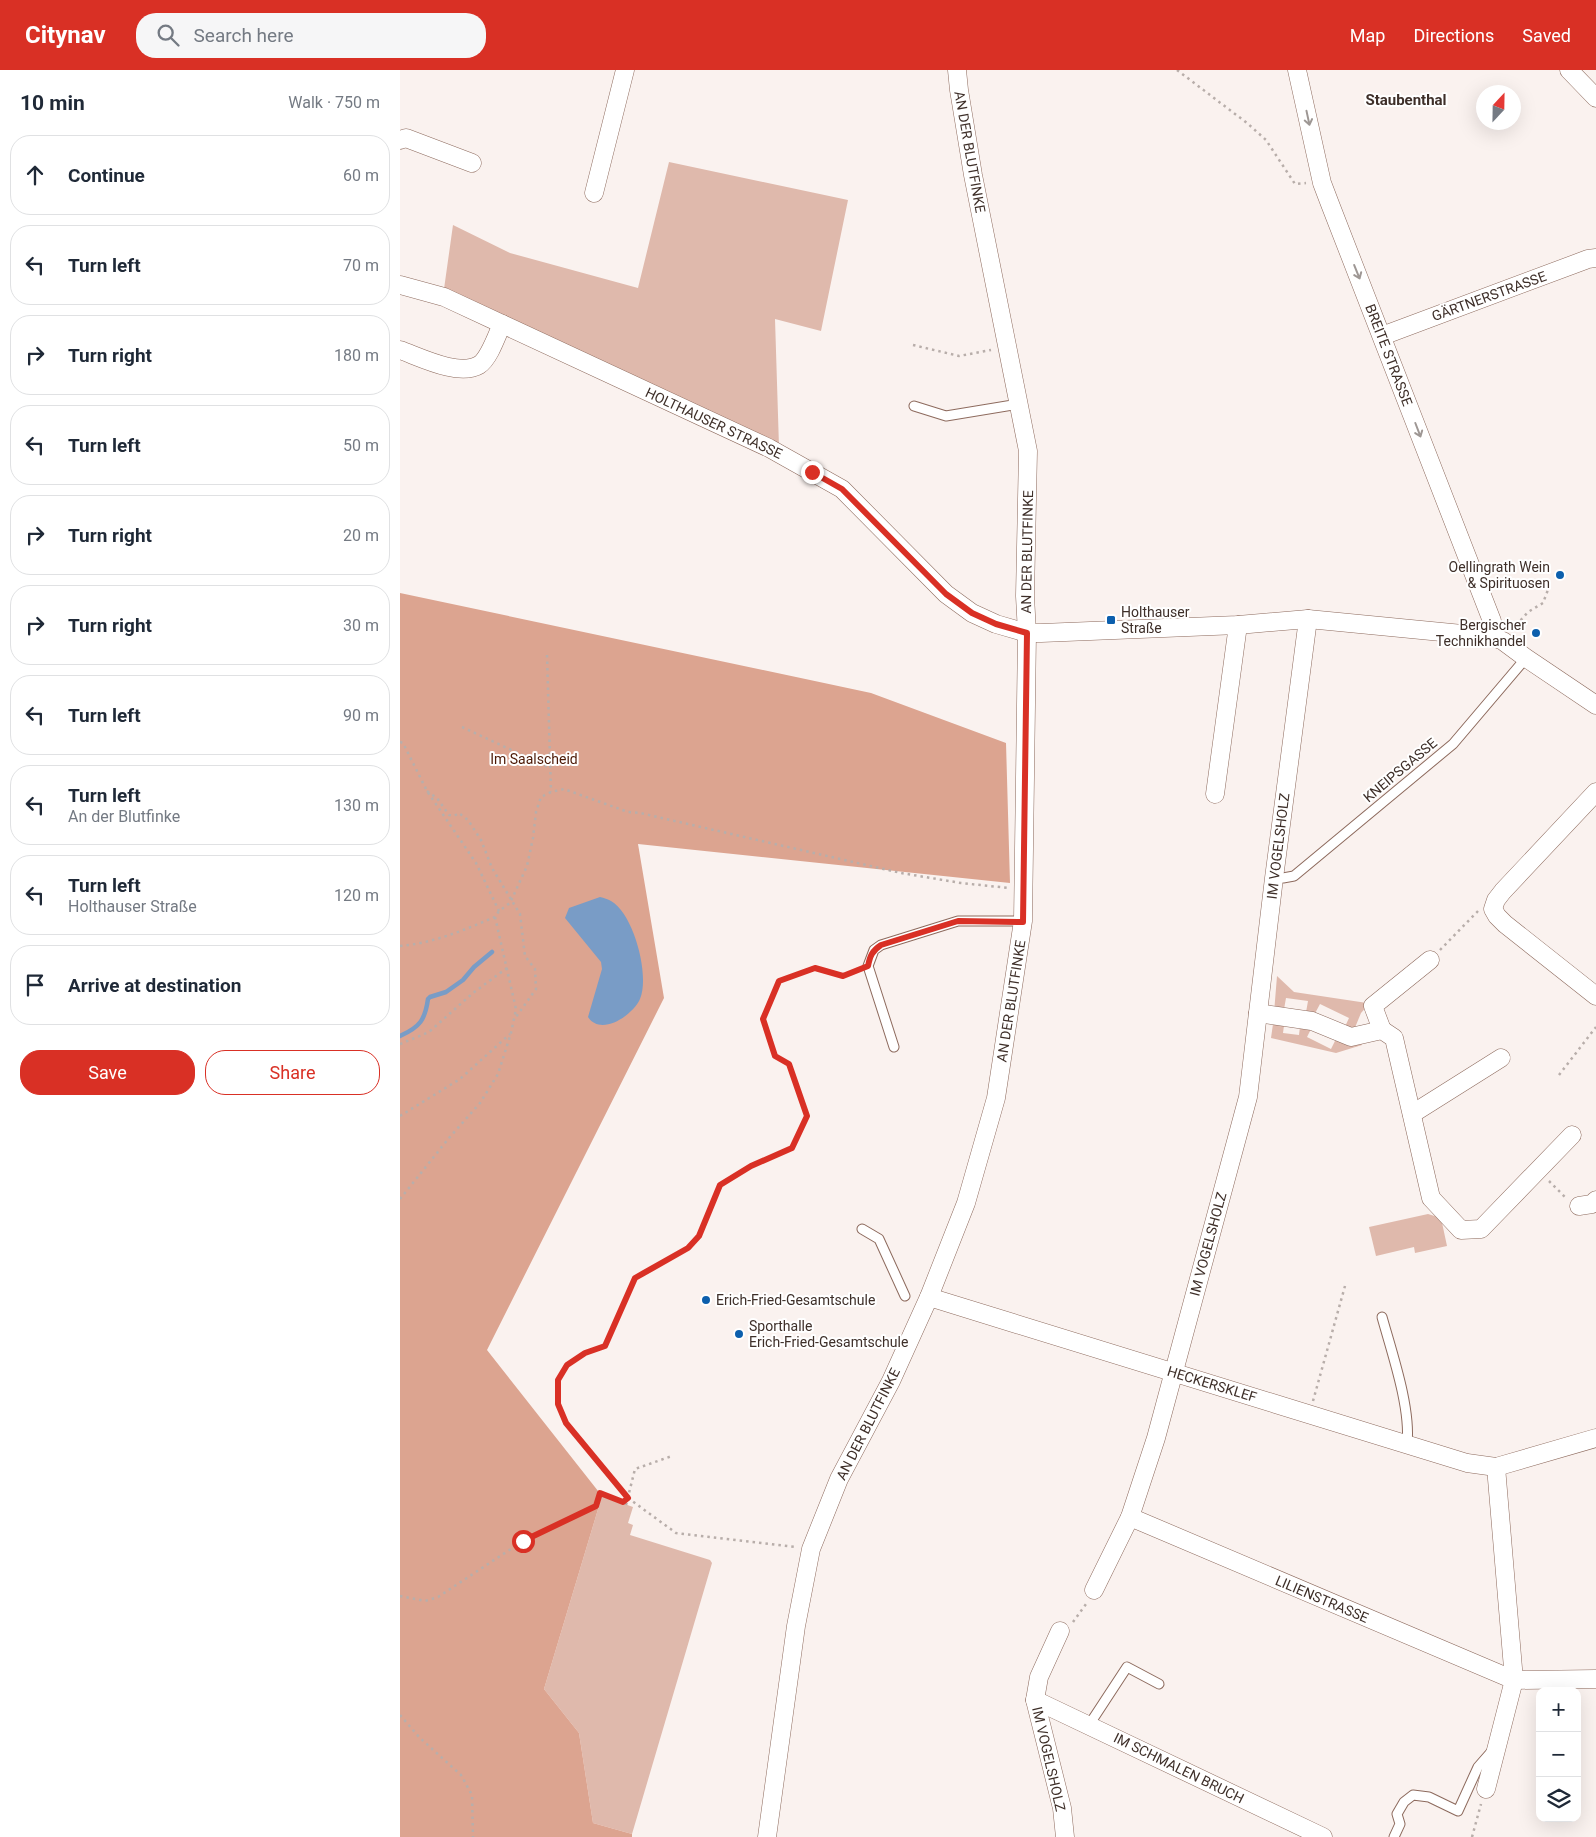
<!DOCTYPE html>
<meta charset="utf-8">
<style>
body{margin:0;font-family:Roboto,sans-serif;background:#f6f6f7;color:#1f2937}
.controls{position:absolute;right:15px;bottom:15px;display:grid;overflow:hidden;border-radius:10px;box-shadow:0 5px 20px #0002}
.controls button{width:45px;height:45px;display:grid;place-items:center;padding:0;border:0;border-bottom:1px solid #e0e1e3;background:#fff;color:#1f2937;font:25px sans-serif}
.compass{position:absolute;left:1076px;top:15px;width:45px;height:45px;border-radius:50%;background:#fff;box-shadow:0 5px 20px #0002;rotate:22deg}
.stop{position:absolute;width:15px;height:15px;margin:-11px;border:4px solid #d93025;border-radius:50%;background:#fff}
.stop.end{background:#d93025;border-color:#fff;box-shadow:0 1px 5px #0008}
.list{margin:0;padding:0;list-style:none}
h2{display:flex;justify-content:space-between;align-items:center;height:65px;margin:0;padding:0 20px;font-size:21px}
h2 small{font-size:16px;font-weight:400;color:#747a83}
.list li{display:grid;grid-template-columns:32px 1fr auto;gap:15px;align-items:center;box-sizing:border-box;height:80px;margin:0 10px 10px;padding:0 10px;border:1px solid #e0e1e3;border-radius:20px}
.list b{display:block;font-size:19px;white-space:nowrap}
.list p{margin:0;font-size:16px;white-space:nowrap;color:#747a83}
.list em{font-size:16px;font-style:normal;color:#747a83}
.actions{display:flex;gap:10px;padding:15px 20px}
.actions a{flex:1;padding:11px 0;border:1px solid #d93025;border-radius:20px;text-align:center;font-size:18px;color:#d93025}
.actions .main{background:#d93025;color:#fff}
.icon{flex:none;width:28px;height:28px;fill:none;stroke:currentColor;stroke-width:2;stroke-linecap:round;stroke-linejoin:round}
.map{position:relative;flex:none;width:1196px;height:1767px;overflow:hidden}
header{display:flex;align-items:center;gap:30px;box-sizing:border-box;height:70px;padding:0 25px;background:#d93025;color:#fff}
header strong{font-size:24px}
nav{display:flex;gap:28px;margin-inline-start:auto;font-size:18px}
.search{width:350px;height:45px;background:#f6f6f7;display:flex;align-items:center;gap:12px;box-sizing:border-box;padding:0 18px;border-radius:20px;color:#747a83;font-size:19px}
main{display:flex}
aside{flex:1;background:#fff}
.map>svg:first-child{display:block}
.green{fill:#dfb9ac}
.forest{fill:#dca490}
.water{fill:#799cc6}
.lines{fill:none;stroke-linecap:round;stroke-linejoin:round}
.stream{stroke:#799cc6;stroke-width:4.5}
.service-casing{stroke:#8d6a5d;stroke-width:11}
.minor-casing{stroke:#8d6a5d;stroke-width:19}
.path{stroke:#b8aeaa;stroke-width:2.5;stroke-dasharray:2.5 4;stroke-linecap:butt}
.service{stroke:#fff;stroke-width:9}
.minor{stroke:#fff;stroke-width:18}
.oneway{stroke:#9e9794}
.route{stroke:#d93025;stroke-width:6}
.poi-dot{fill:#0c5fad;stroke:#fff;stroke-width:2}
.labels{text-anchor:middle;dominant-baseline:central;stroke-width:4;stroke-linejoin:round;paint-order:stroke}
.street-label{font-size:14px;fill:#3e2f29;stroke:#fff}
.poi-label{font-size:14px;fill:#3e2f29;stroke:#fff;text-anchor:start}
.park-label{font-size:14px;fill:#4c1905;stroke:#fff}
.neighbourhood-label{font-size:15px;font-weight:bold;fill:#3e2f29;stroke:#fff}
</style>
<header>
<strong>Citynav</strong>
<div class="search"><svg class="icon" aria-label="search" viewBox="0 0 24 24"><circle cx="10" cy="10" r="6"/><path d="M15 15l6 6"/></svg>Search here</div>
<nav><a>Map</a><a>Directions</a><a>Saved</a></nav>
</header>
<main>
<aside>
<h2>10 min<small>Walk · 750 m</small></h2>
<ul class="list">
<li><svg class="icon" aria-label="ahead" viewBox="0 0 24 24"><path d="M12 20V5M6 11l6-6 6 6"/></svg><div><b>Continue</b></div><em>60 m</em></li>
<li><svg class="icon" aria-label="left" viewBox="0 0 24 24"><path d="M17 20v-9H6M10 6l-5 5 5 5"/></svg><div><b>Turn left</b></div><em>70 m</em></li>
<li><svg class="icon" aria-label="right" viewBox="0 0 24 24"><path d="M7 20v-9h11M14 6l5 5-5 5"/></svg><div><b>Turn right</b></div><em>180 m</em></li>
<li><svg class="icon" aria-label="left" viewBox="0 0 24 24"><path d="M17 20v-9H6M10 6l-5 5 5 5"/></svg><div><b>Turn left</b></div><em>50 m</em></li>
<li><svg class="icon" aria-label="right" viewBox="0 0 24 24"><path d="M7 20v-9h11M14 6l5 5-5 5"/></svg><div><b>Turn right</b></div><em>20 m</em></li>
<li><svg class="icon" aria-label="right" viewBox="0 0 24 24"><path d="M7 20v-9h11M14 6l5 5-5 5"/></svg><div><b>Turn right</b></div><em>30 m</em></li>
<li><svg class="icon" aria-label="left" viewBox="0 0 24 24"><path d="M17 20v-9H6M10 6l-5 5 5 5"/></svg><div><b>Turn left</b></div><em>90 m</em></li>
<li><svg class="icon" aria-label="left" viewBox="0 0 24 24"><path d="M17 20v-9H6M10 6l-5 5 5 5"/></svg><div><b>Turn left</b><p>An der Blutfinke</p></div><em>130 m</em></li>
<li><svg class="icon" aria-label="left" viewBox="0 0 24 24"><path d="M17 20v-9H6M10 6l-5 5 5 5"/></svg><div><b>Turn left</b><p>Holthauser Straße</p></div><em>120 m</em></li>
<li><svg class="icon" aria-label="arrive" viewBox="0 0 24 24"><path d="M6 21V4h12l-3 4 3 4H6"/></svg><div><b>Arrive at destination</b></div></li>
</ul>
<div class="actions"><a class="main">Save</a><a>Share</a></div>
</aside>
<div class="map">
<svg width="1196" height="1767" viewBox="0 0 1196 1767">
<rect width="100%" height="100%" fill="#faf2ef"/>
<!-- green -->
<g class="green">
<path d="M269 92 448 130 421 261 375 249 379 377 44 219 53 155 110 183 238 218Z"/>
<path d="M877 906 894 922 967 933 968 935 961 943 954 960 942 963 949 948 920 934 912 949 905 948 908 931 886 928 883 945 874 943Z"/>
<path d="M874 947 885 948 883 963 899 965 901 948 914 953 907 967 931 979 939 963 957 967 962 975 936 983 871 968Z"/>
<path d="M1028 1144 1041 1148 1047 1176 1015 1183 1014 1177 976 1186 969 1157Z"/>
<path d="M202 1426 233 1437 228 1453 233 1455 230 1465 310 1490 312 1493 232 1764 193 1753 179 1663 144 1619Z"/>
</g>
<!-- forest -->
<path class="forest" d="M0 523 471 623 606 673 610 813 238 774 264 928 87 1280 202 1426 144 1619 179 1663 193 1753 232 1764V1767H0Z"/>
<!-- water -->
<path class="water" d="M200 827C204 828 208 829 211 831 234 844 250 906 240 929 233 945 201 967 188 947L202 899 201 892 165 848 169 838Z"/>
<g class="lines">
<!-- stream -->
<path class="stream" d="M0 966C20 957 25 950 28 929L30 927 46 922 63 910 74 897 92 882"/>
<defs>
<g id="service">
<path d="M514 336 546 346 619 334"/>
<path d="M874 808H883L894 806 1053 674 1126 588"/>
<path d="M494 977 468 896 474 880 481 875 558 851H623"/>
<path d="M462 1159 479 1169 505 1226"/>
<path d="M982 1247C992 1283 1011 1338 1007 1374"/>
<path d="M689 1655 727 1597 759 1614"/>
<path d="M994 1767 1000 1754 997 1744 1004 1732 1013 1725 1029 1727 1058 1741 1078 1697 1092 1681"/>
</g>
<g id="minor">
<path d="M897 0 922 113 930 134 1092 551 1093 567"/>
<path d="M1169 0 1196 28"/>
<path d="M0 70 6 68 72 93"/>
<path d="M194 123 225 0"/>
<path d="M0 215 44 227 369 378 442 419 546 524 572 543 596 554 627 563H641L838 555 908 549 1093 567 1103 571 1126 588 1196 635"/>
<path d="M982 266 1188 189 1196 188"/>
<path d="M0 280C20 287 59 307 79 295 89 289 97 265 102 254"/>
<path d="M1196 722 1103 821 1096 830 1093 839 1097 846 1105 854 1196 926"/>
<path d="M815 724 838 555"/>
<path d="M858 943 912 951 951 967 982 960 994 968 1031 1128 1061 1160 1081 1159 1172 1065"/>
<path d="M982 960 973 936 1030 890"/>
<path d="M1012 1044 1101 988"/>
<path d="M1179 1136 1192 1134 1196 1130"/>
<path d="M529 1227 1067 1393 1096 1397 1196 1368"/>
<path d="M730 1447 1114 1610 1196 1609"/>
<path d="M694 1520 730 1447 756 1368 848 1027 874 808 908 549"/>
<path d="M660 1561 639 1607 635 1630 662 1738 665 1767"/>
<path d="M635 1630 923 1767"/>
<path d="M1086 1719 1114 1610 1096 1397"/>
<path d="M367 1767 396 1556 411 1479 439 1409 491 1311 529 1227 566 1133 596 1028 623 851 627 563 625 526 628 381 573 105 559 20 557 0"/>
</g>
</defs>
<!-- service casing -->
<use href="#service" class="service-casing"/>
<!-- minor casing -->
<use href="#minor" class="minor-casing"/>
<!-- path -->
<g class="path">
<path d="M777 0 847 53 866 70 895 114 906 113"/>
<path d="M513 275 559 286 591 280"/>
<path d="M1112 560 1128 542 1143 533 1149 517"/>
<path d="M147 585 151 722"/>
<path d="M62 657 150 698"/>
<path d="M0 672 3 673 27 721 76 793 99 841"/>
<path d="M27 721 37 728 49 745 54 746 59 743 68 750 81 770 92 798 120 844 125 886 135 899 136 919 116 947"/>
<path d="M0 876C34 873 64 860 95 847L99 841 110 833 127 796 133 768 136 742 141 727 151 722 164 719 228 742 240 743 501 803 561 813 609 818"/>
<path d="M1040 880 1078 841"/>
<path d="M0 974 29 962 73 923 107 898"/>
<path d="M1159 1005 1196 957"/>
<path d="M0 1046 60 1009 110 964"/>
<path d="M1149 1111 1165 1127"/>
<path d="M0 1129 49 1068 80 1033 98 1004 111 963 116 939 95 847"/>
<path d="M913 1331 945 1216"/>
<path d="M228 1428 166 1353 158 1334V1309L167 1295 185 1283 205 1276 235 1208 288 1178 299 1166 319 1115 351 1096 392 1078 407 1046 389 994 375 986 363 949 379 911 415 898 443 906 458 900"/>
<path d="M226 1435 235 1399 272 1386"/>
<path d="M0 1526 25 1531 38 1527 123 1471 196 1436 200 1423 223 1432 228 1428 276 1463 396 1477"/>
<path d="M673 1552 686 1534"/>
<path d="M0 1645 19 1667 61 1705 72 1725 73 1767"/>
<path d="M1072 1767 1081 1734"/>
</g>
<!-- service -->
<use href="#service" class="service"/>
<!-- minor -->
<use href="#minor" class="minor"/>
</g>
<!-- one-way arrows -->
<defs><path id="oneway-shaft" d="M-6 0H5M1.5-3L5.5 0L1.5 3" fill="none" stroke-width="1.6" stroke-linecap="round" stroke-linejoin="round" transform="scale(1.25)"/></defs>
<g class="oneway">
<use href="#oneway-shaft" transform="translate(908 48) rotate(78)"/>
<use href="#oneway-shaft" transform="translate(957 202) rotate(68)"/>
<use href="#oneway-shaft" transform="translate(1018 360) rotate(69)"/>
</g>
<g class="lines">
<!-- route -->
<path class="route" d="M123 1471 196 1436 200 1423 223 1432 228 1428 166 1353 158 1334V1310L167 1295 185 1283 205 1276 235 1208 288 1178 299 1166 320 1115 351 1096 392 1078 407 1046 389 994 375 986 363 949 379 911 415 898 443 906 468 896C470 886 472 881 481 875L558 851 623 852 627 563 596 554 572 543 546 524 442 419 412 402"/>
</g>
<!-- markers -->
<g class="poi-dot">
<circle cx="1160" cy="505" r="5"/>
<rect x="706" y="545" width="10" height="10" rx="2.5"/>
<circle cx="1136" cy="563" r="5"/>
<circle cx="306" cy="1230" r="5"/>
<circle cx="339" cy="1264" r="5"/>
</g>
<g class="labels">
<!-- street labels -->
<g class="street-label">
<text transform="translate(570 82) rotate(80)">AN DER BLUTFINKE</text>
<text transform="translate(1089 226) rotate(-20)">GÄRTNERSTRASSE</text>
<text transform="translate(989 285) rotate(69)">BREITE STRASSE</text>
<text transform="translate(314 353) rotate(25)">HOLTHAUSER STRASSE</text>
<text transform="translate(627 482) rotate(-89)">AN DER BLUTFINKE</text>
<text transform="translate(1000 700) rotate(-40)">KNEIPSGASSE</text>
<text transform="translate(878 776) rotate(-83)">IM VOGELSHOLZ</text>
<text transform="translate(611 931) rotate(-81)">AN DER BLUTFINKE</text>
<text transform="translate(808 1174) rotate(-75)">IM VOGELSHOLZ</text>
<text transform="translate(812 1314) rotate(17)">HECKERSKLEF</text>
<text transform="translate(468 1354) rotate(-63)">AN DER BLUTFINKE</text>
<text transform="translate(922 1529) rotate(23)">LILIENSTRASSE</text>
<text transform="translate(649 1689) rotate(77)">IM VOGELSHOLZ</text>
<text transform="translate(779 1698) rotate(26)">IM SCHMALEN BRUCH</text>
</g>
<!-- poi labels -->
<g class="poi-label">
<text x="1150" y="497" text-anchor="end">Oellingrath Wein<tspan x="1150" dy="16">&amp; Spirituosen</tspan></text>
<text x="721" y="542">Holthauser<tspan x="721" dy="16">Straße</tspan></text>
<text x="1126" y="555" text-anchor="end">Bergischer<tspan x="1126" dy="16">Technikhandel</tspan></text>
<text x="316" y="1230">Erich-Fried-Gesamtschule</text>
<text x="349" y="1256">Sporthalle<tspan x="349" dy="16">Erich-Fried-Gesamtschule</tspan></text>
</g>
<!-- park labels -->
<g class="park-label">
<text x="134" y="689">Im Saalscheid</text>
</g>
<!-- neighbourhood labels -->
<g class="neighbourhood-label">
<text x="1006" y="30">Staubenthal</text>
</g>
</g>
</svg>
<div class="controls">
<button>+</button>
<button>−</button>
<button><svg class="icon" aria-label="layers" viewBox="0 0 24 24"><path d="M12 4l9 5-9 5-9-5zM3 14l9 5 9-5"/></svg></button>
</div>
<svg class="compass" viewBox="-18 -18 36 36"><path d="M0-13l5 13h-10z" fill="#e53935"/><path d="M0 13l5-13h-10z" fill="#747a83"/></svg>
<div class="stop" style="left:123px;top:1471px"></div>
<div class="stop end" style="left:412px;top:402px"></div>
</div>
</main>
